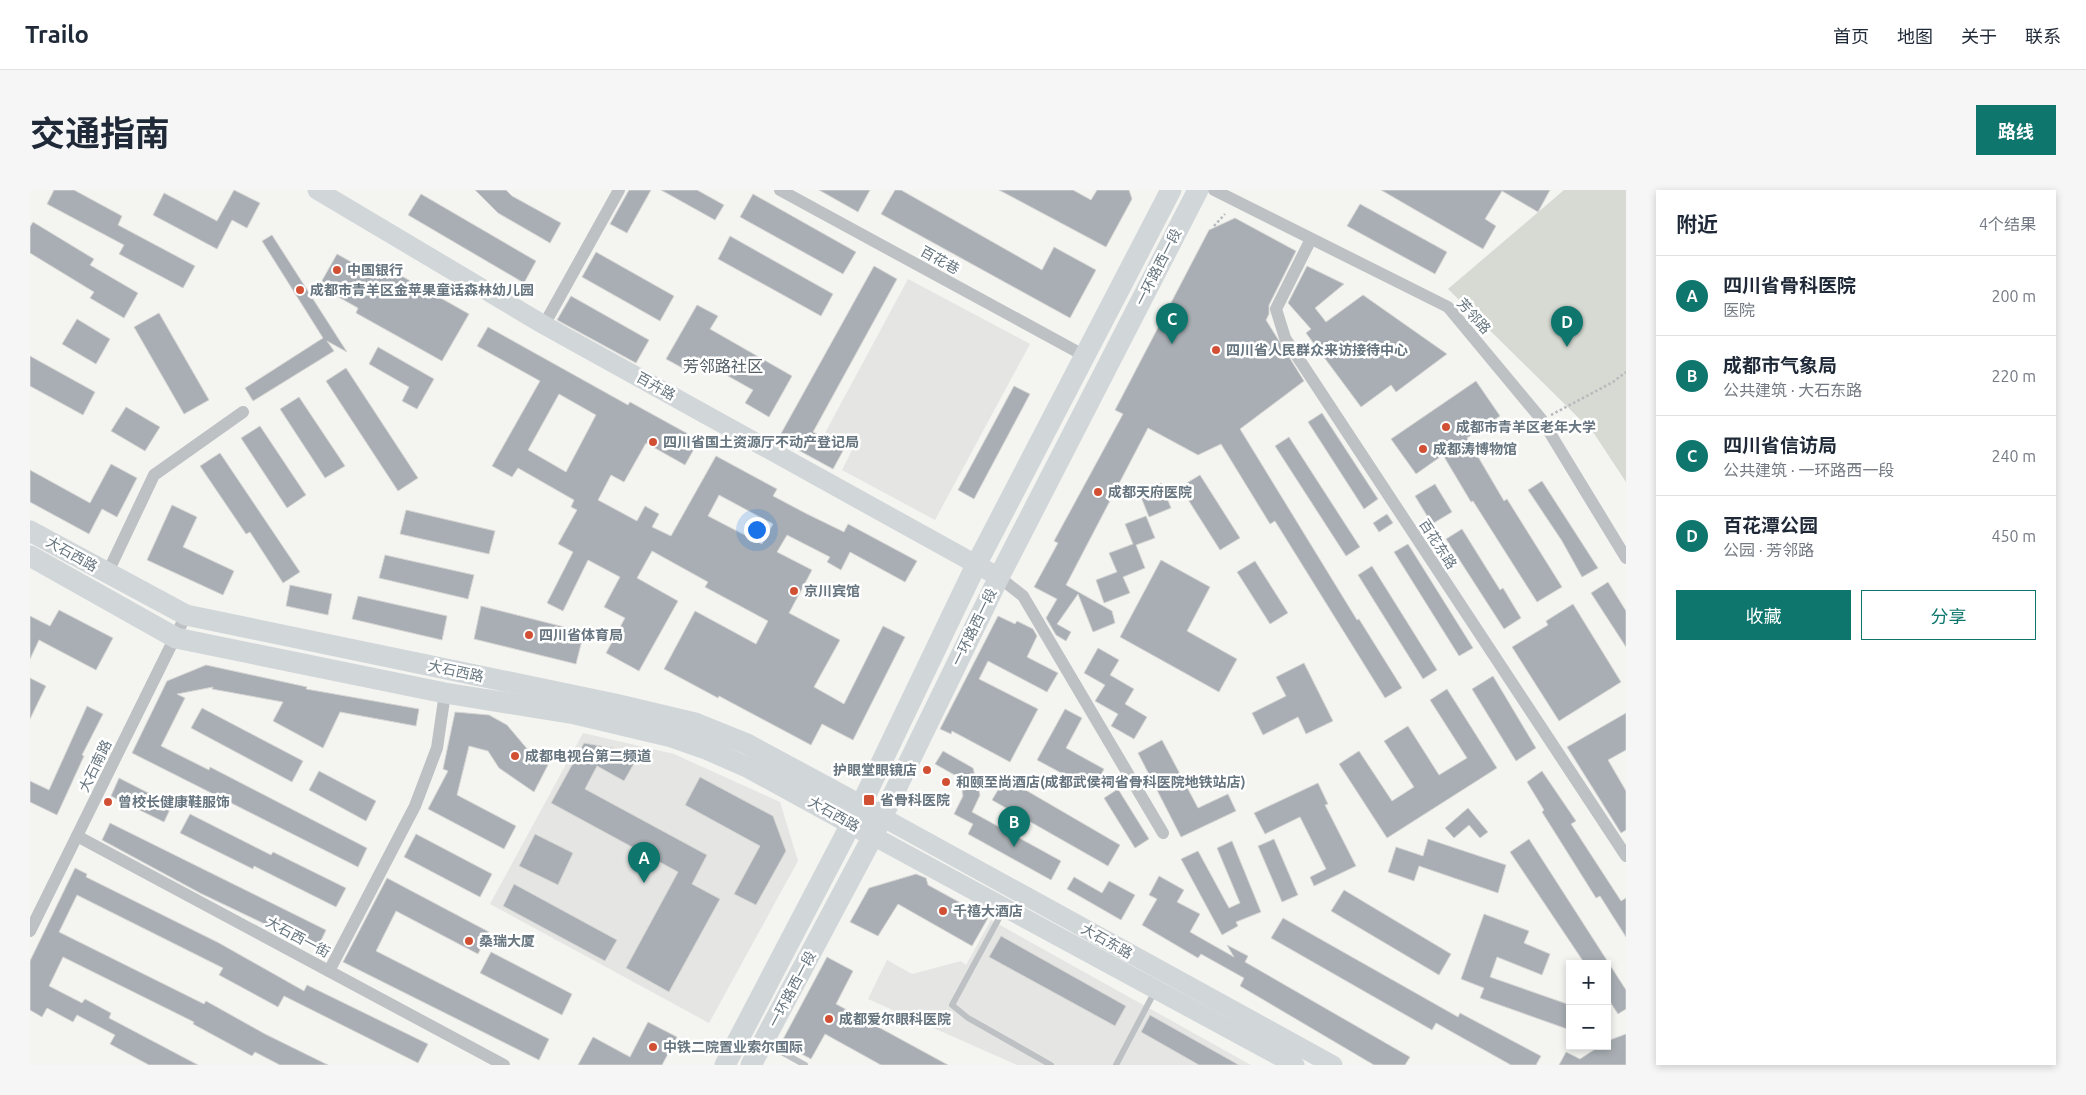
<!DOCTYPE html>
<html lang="zh">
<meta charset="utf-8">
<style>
body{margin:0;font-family:Ubuntu,"Noto Sans SC",sans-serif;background:#f6f6f7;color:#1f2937}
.controls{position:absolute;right:15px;bottom:15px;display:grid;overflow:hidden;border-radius:0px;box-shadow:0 2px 8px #0003}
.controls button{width:45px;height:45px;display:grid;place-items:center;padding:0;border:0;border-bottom:1px solid #e0e1e3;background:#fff;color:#1f2937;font:25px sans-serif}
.you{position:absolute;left:726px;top:339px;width:18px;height:18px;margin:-12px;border:4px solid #fff;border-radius:50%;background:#1a73e8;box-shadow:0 0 0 8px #1a73e833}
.badge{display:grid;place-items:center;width:32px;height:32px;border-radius:50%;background:#0f766e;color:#fff;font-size:16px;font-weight:700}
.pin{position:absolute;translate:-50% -41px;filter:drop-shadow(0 1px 2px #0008)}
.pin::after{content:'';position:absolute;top:26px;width:18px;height:15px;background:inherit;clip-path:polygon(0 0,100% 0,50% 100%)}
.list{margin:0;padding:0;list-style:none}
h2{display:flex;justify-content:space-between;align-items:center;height:65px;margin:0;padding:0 20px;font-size:21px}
h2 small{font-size:16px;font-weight:400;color:#747a83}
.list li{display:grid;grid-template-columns:32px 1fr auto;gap:15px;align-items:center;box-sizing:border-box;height:80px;padding:0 20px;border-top:1px solid #e0e1e3}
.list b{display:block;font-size:19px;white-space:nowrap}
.list p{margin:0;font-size:16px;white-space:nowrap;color:#747a83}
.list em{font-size:16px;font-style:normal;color:#747a83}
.actions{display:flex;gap:10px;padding:15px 20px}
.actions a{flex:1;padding:11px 0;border:1px solid #0f766e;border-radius:0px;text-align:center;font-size:18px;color:#0f766e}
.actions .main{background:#0f766e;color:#fff}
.map{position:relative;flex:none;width:1596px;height:875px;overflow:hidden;border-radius:0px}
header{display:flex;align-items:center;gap:30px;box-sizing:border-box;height:70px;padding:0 25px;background:#fff;border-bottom:1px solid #e0e1e3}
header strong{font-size:24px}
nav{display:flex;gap:28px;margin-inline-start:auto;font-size:18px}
.intro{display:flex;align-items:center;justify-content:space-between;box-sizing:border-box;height:120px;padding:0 30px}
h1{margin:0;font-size:35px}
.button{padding:12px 22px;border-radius:0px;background:#0f766e;color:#fff;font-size:18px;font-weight:700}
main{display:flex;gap:30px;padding:0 30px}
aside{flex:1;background:#fff;border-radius:0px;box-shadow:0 2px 8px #0003}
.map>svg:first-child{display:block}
.built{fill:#e5e5e4}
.green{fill:#d6dad2}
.building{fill:#a8aeb3;stroke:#d5d5d3;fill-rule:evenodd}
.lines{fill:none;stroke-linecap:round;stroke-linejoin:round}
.path{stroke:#b7babc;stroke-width:2.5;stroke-dasharray:2.5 2.5;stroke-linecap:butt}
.lane{stroke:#bdc1c4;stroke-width:6}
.street{stroke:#bdc1c4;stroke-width:12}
.secondary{stroke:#d1d6d9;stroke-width:19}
.primary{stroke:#d1d6d9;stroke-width:21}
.poi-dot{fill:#d15034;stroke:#fff;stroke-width:2}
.labels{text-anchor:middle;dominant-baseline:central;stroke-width:5;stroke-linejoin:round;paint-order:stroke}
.street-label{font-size:14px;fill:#66757f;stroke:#fff}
.poi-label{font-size:14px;font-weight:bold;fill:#66757f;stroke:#fff;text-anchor:start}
.quarter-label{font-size:16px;fill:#535e65;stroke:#fff}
</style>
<header>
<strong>Trailo</strong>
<nav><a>首页</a><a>地图</a><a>关于</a><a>联系</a></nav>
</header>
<div class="intro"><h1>交通指南</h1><a class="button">路线</a></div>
<main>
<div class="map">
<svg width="1596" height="875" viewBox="0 0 1596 875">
<rect width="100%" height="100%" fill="#f4f4f1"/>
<!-- built -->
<g class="built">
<path d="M878 89 1000 154 905 330 812 280 823 258 795 243Z"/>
<path d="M553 543 644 564 750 612 768 671 679 833 460 714Z"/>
<path d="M961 730 1221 875H987L838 809 857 770 882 784 931 771 936 775Z"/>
</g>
<!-- green -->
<path class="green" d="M1534 0H1596V292L1563 242 1418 99Z"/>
<!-- building -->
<g class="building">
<path d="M24 0H44L92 26 88 35 165 76 153 98 89 64 94 55 17 14Z"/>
<path d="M204 0 230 13 217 38 202 30 187 59 123 25 134 3 187 31Z"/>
<path d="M445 0H476L482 6 531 33 520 53 468 23Z"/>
<path d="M599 0H621L597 43 580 34Z"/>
<path d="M631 0H667L694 15 685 30Z"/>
<path d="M789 0H840L828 22Z"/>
<path d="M865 0H871L1012 80 1024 57 1066 80 1040 128 851 24Z"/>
<path d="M969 0H1043L1061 10 1067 0H1099L1102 9 1076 57Z"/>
<path d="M1351 0H1520L1508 22 1472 1 1455 29 1466 36 1453 59Z"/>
<path d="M391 4 506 71 494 93 378 25Z"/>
<path d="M723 4 826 62 813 84 710 27Z"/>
<path d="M1330 14 1417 62 1405 84 1317 36Z"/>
<path d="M1205 28 1266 61 1239 115V124L1236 130 1274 191 1210 239 1327 430 1329 429 1372 498 1355 508 1245 331 1240 334 1191 254 1168 265 1118 238 1036 395 1082 421 1085 433 1063 442 1048 404 1027 434 1041 442 1036 451 1026 445 1016 428 1027 409 1004 397 1028 353 1024 351 1093 224 1085 220 1179 40Z"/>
<path d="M3 32 64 69 60 75 108 103 94 128 60 108 64 102 0 63V37Z"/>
<path d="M242 45 317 162 297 151 304 161 223 211 215 198 293 148 232 51Z"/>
<path d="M700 46 803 104 791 126 688 69Z"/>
<path d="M566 62 644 106 630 131 552 87Z"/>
<path d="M307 64 346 86 352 75 439 124 412 171 326 123 328 118 289 96Z"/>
<path d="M844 76 867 89 783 242 814 259 803 279 748 249Z"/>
<path d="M1277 76 1314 94 1285 118 1296 132 1333 105 1417 164 1366 202 1361 195 1331 217 1276 143 1281 139 1258 113Z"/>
<path d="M541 106 619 150 606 173 527 130Z"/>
<path d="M667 115 688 126 680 139 762 186 739 227 715 213 723 200 666 168 658 181 636 169Z"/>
<path d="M129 123 179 210 154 224 104 137Z"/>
<path d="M47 129 80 149 66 174 32 154Z"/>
<path d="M458 137 598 215 600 212 669 250 655 275 616 253 594 292 581 285 568 310 607 331 615 316 629 324 622 337 641 346 686 266 747 299 743 306 777 324 814 342 818 334 887 371 875 392 820 362 811 380 797 372 800 367 757 345 747 362 782 380 759 423 810 450 784 497 814 514 853 436 875 447 823 550 792 534 781 555 689 506 688 508 634 479 665 421 726 454 738 431 675 397 678 392 622 361 607 388 648 411 609 481 576 463 595 428 574 417 590 387 558 370 533 421 517 413 543 362 528 354 547 320 541 317 544 310 488 278 482 287 462 276 510 191 447 156ZM529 204 566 225 536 282 498 260ZM689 305 743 334 732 354 678 326Z"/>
<path d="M348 157 404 189 387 219 372 211 379 197 339 174Z"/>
<path d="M0 166 65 202 53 225 0 196Z"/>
<path d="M316 178 388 288 368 301 296 191Z"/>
<path d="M1446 191 1470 226 1437 248 1474 311 1477 309 1532 397 1507 412 1443 311 1441 312 1413 265 1386 284 1361 249Z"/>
<path d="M984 196 1000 204 944 309 928 300Z"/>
<path d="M269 207 315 276 295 288 250 219Z"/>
<path d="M96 217 130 237 115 261 81 241Z"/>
<path d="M1292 223 1348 309 1334 319 1278 232Z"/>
<path d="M230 236 276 305 257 318 211 248Z"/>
<path d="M1259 247 1330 357 1316 366 1245 256Z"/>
<path d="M190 263 270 382 253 393 220 342 216 344 170 276Z"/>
<path d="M81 274 107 288 87 327 72 319 59 344 0 312V280L60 313Z"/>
<path d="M1170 285 1210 348 1190 360 1150 297Z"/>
<path d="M1512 291 1568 378 1552 387 1532 351 1498 300Z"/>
<path d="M1131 293 1141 318 1119 327 1109 302Z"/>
<path d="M1405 294 1422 322 1402 334 1385 306Z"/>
<path d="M142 315 167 327 153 357 204 381 193 405 117 370Z"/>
<path d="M376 320 465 341 459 364 370 344Z"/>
<path d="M1357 324 1363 333 1349 342 1343 333Z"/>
<path d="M1116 326 1125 348 1106 355 1115 378 1093 387 1100 403 1074 413 1066 390 1087 382 1079 363 1103 354 1095 334Z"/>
<path d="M1432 339 1470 400 1473 398 1491 428 1474 439 1416 349Z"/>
<path d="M1378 354 1443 458 1429 466 1364 362Z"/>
<path d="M355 365 444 385 438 409 349 388Z"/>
<path d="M1131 370 1180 397 1157 441 1207 469 1189 502 1090 447Z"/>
<path d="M1225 371 1258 423 1240 434 1207 382Z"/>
<path d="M1342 376 1407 480 1393 489 1328 385Z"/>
<path d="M1578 392 1596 421V457L1561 403Z"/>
<path d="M260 395 302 404 298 425 256 416Z"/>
<path d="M328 406 417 426 412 450 322 429Z"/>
<path d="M1543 414 1591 492 1529 531 1482 457 1518 435 1516 431Z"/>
<path d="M451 416 554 442 546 474 444 449Z"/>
<path d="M29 420 83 448 66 480 9 450 0 469V426L20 436Z"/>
<path d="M968 426 985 434 987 431 1003 439 1007 446 997 467 1028 483 1017 502 958 471 949 489 1008 519 980 572 922 541 921 544 910 539Z"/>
<path d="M1068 458 1089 470 1080 485 1104 499 1095 514 1117 527 1104 549 1081 536 1088 524 1065 511 1075 495 1054 483Z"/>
<path d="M1274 473 1303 531 1276 544 1268 527 1233 545 1222 523 1256 506 1246 487Z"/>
<path d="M176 475 277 497 276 499 389 519 386 536 310 522 293 558 243 531 253 512 182 499 183 497 147 504 155 508 131 556 179 580 180 577 337 658 328 677 102 563 137 491Z"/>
<path d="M1463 486 1506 558 1486 571 1442 499Z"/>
<path d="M0 488 16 496 0 529Z"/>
<path d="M1417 499 1467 578 1357 648 1309 574 1329 561 1362 611 1384 597 1354 551 1378 536 1409 585 1437 568 1400 510Z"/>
<path d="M57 516 73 524 52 565 54 566 27 625 0 612V591L19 600Z"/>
<path d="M172 518 273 571 262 592 161 538Z"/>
<path d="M1035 519 1052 528 1036 558 1074 579 1063 600 1007 570Z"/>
<path d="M425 522 459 525 477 535 499 561 520 571 504 602 469 578 458 561 439 556 427 605 486 636 474 659 398 619 418 581 413 579Z"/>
<path d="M1596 523V560L1578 570 1596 601V640L1591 643 1537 557Z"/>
<path d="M1132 550 1168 618 1198 604 1206 621 1151 647 1108 563Z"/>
<path d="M554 553 610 563 594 591 567 576 555 599 677 665 662 694 690 709 639 802 596 778 648 682 521 613Z"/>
<path d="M913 561 943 578 950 605 942 622 1031 671 1021 690 938 644 943 634 924 624 933 606 930 588 905 574Z"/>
<path d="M289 581 346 611 336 631 279 600Z"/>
<path d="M1512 581 1546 631 1541 634 1591 711 1596 708V747L1570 706 1566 708 1512 622 1514 620 1497 592Z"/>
<path d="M670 587 743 626 756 661 726 715 704 704 730 656 655 615Z"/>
<path d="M89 588 142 615 134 632 81 606Z"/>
<path d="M975 588 1090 655 1078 676 962 610Z"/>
<path d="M1288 593 1298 614 1295 615 1326 676 1284 696 1280 687 1296 679 1270 627 1235 644 1224 623Z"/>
<path d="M1088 599 1119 649 1105 658 1074 608Z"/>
<path d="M1438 618 1458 642 1450 648 1439 635 1424 648 1415 638Z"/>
<path d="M160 624 241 665 243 662 316 698 306 717 224 676 223 679 150 643Z"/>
<path d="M80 633 296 740 287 759 170 703 72 650Z"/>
<path d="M386 644 462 684 450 707 374 667Z"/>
<path d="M505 644 543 663 528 695 489 676Z"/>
<path d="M1244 649 1268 705 1252 712 1228 656Z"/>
<path d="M1398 649 1476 675 1468 703 1389 676 1384 691 1358 682 1366 657 1393 666Z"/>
<path d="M1499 649 1596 800V819L1588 824 1577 807V774H1555L1480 662Z"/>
<path d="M1202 651 1231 722 1206 732 1208 736 1192 745 1151 669 1168 661 1199 718 1210 713 1187 658Z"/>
<path d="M45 678 57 684 56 687 189 753 274 801 277 795 398 854 388 873 254 806 248 817 189 785 193 778 47 705 29 742 174 814 176 811 235 844 298 875H250L225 862 222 866 163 834 164 832 33 767 19 796 52 813 55 809 81 823 79 828 168 875H119L80 854 85 845 47 825 43 832 17 818 12 827 0 820V771Z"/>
<path d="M886 684 896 688 898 695 958 728 942 756 868 714 848 746 820 732 839 698Z"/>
<path d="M1129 686 1154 700 1147 712 1170 724 1160 742 1204 767 1197 755 1218 766 1215 772 1380 867 1375 875H1344L1210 796 1214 788 1171 764 1168 768 1112 735 1127 709 1119 705Z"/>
<path d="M1044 687 1072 703 1079 691 1105 705 1091 730 1037 699Z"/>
<path d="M357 688 459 742 448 764 366 721 346 761 519 849 509 870 313 772Z"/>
<path d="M484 694 587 750 575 771 473 716Z"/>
<path d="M1314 700 1421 764 1409 785 1301 721Z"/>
<path d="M1454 724 1499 741 1494 753 1520 764 1512 785 1467 767 1460 787 1540 815V840L1450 808 1454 798 1431 789Z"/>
<path d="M1253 728 1428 827 1430 823 1511 866 1506 875H1481L1406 833 1402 840 1241 748Z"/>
<path d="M971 746 1096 816 1085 836 959 767Z"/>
<path d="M461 762 542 804 532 825 450 783Z"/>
<path d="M797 767 823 781 806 814 918 875H851L795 844 781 869 751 853Z"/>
<path d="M1120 825 1209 875H1169L1111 842Z"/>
<path d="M618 832 647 847 632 875H548L563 847 600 867Z"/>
<path d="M1596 844V875H1529L1536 862 1550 869 1570 856H1577V851Z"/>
</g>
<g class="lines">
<!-- path -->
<g class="path">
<path d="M1184 36 1195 24"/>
<path d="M1521 225 1583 192 1596 182"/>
</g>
<!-- lane -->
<g class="lane">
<path d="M974 719 922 815 938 828 1021 875"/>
<path d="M737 854 775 875"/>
<path d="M1086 875 1125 801"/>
</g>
<!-- street -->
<g class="street">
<path d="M750 0 1055 166"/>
<path d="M1184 0 1418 117 1512 230 1596 368"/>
<path d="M1281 49 1246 119 1255 148 1596 666"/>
<path d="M514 135 589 0"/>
<path d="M77 384 124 285 213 222"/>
<path d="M969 387 993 406 1133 643"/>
<path d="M47 646 474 875"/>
<path d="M0 741 156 425"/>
<path d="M299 781 385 616 407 558 415 503"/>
</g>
<!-- secondary -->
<g class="secondary">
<path d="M287 0 514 135 969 387"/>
<path d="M852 627 1303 875"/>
<path d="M843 646 1265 875"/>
</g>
<!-- primary -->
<g class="primary">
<path d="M0 341 156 425 585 514 665 533 717 554 843 622"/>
<path d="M0 366 146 448 415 503 545 524 642 547 676 559 719 578 834 641"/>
<path d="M695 875 831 615 947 373 1141 0"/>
<path d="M721 875 843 646 969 387 1168 0"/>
</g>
</g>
<!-- markers -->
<g class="poi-dot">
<circle cx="307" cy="80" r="5"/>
<circle cx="270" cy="100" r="5"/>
<circle cx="1186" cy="160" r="5"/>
<circle cx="1416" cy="237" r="5"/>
<circle cx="623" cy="252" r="5"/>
<circle cx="1393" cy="259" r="5"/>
<circle cx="1068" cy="302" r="5"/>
<circle cx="764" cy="401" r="5"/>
<circle cx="499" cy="445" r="5"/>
<circle cx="485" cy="566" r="5"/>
<circle cx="897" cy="580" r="5"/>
<circle cx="916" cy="592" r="5"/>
<rect x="833" y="604" width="12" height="12" rx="2.5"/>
<circle cx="78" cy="612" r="5"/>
<circle cx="913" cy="721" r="5"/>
<circle cx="439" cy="751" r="5"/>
<circle cx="799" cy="829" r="5"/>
<circle cx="623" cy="857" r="5"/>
</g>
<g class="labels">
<!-- street labels -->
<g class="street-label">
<text transform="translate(910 70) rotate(29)">百花巷</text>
<text transform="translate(1128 77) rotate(-63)">一环路西一段</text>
<text transform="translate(1444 126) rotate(48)">芳邻路</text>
<text transform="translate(626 196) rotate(29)">百卉路</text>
<text transform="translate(1408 354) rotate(57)">百花东路</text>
<text transform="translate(42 364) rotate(29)">大石西路</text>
<text transform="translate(944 437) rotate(-64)">一环路西一段</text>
<text transform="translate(426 481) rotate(12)">大石西路</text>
<text transform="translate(65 576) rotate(-64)">大石南路</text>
<text transform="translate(804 624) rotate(29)">大石西路</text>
<text transform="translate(268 747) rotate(28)">大石西一街</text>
<text transform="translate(1077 751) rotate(29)">大石东路</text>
<text transform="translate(762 799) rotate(-62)">一环路西一段</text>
</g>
<!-- poi labels -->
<g class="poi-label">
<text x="317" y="80">中国银行</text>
<text x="280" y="100">成都市青羊区金苹果童话森林幼儿园</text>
<text x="1196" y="160">四川省人民群众来访接待中心</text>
<text x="1426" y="237">成都市青羊区老年大学</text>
<text x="633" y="252">四川省国土资源厅不动产登记局</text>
<text x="1403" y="259">成都涛博物馆</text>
<text x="1078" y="302">成都天府医院</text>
<text x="774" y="401">京川宾馆</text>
<text x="509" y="445">四川省体育局</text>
<text x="495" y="566">成都电视台第二频道</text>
<text x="887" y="580" text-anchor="end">护眼堂眼镜店</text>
<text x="926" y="592">和颐至尚酒店(成都武侯祠省骨科医院地铁站店)</text>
<text x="850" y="610">省骨科医院</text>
<text x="88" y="612">曾校长健康鞋服饰</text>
<text x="923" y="721">千禧大酒店</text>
<text x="449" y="751">桑瑞大厦</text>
<text x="809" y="829">成都爱尔眼科医院</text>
<text x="633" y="857">中铁二院置业索尔国际</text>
</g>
<!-- quarter labels -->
<g class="quarter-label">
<text x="693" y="176">芳邻路社区</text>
</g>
</g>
</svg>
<div class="controls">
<button>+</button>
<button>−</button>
</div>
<div class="you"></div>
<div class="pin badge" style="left:614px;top:693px">A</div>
<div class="pin badge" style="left:984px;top:657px">B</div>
<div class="pin badge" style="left:1142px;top:154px">C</div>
<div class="pin badge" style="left:1537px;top:157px">D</div>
</div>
<aside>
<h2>附近<small>4个结果</small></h2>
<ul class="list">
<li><span class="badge">A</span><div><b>四川省骨科医院</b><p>医院</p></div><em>200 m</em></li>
<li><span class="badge">B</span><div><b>成都市气象局</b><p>公共建筑 · 大石东路</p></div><em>220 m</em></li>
<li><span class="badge">C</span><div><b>四川省信访局</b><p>公共建筑 · 一环路西一段</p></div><em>240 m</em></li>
<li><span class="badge">D</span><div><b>百花潭公园</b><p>公园 · 芳邻路</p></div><em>450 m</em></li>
</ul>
<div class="actions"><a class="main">收藏</a><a>分享</a></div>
</aside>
</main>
